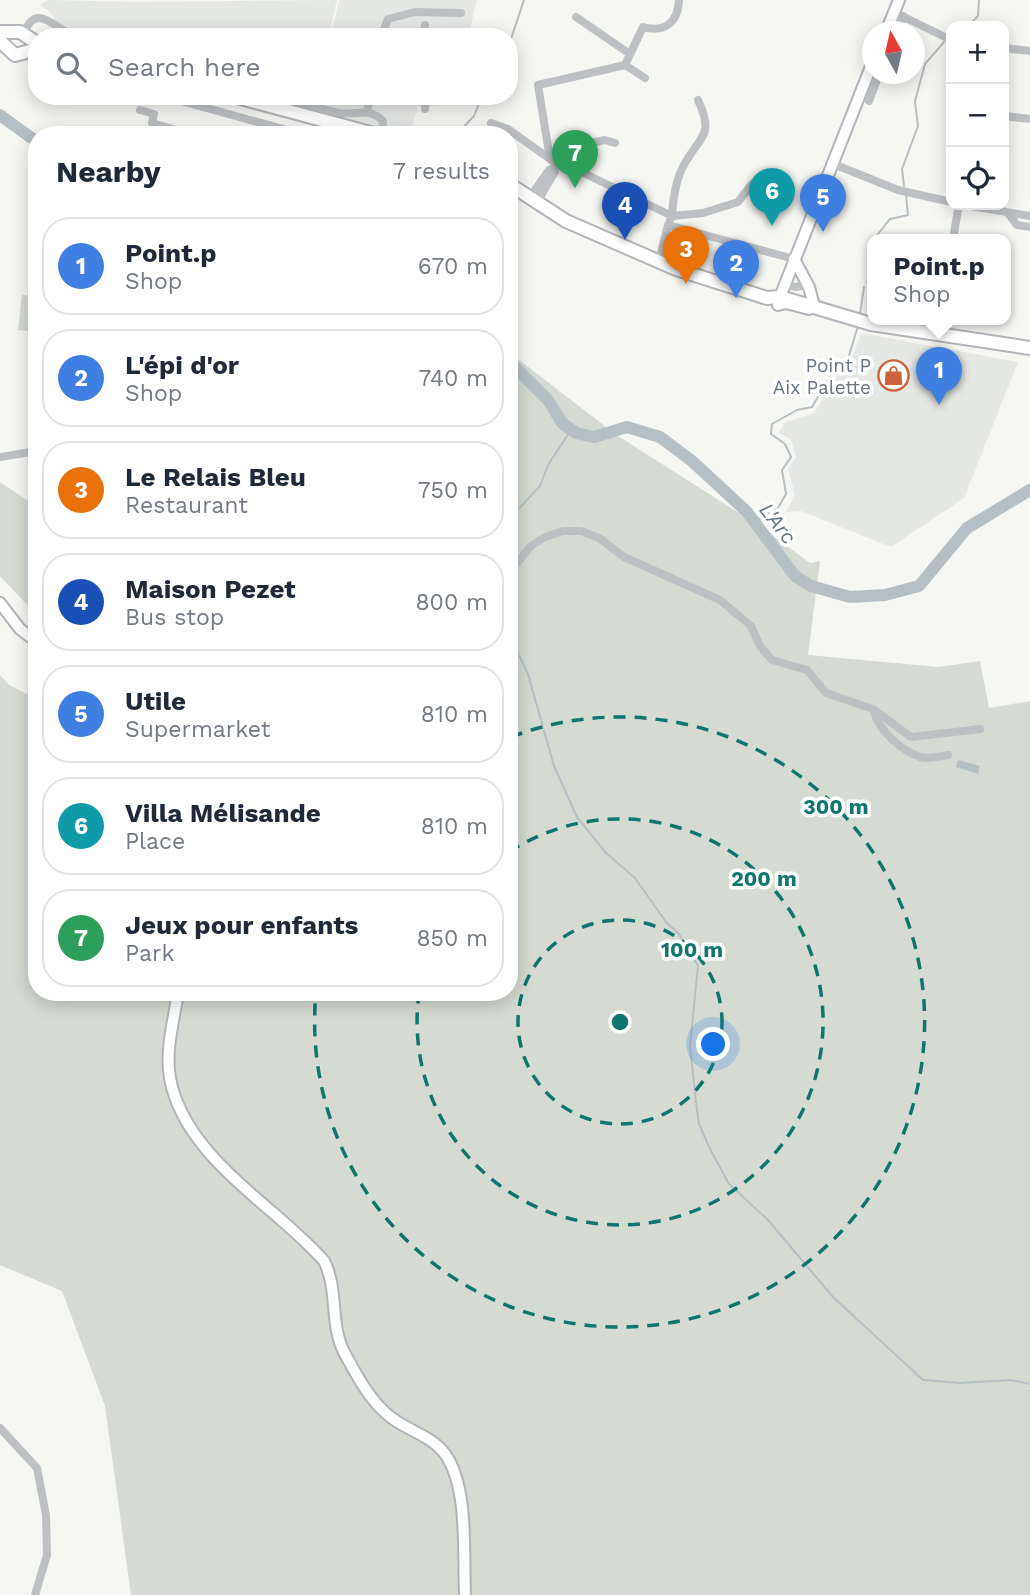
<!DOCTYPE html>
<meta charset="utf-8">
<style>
body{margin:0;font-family:"Work Sans",sans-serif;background:#f6f6f7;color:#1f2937}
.controls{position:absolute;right:21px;top:21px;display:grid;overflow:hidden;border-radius:14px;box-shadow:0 4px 18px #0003}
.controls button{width:63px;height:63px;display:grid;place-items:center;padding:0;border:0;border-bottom:2px solid #e0e1e3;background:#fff;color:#1f2937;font:35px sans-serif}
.compass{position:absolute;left:862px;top:21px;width:63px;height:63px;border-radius:50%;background:#fff;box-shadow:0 4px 18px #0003;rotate:352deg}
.you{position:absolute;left:714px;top:1045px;width:24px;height:24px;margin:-18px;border:5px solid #fff;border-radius:50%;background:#1a73e8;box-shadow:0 0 0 10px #1a73e833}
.badge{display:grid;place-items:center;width:46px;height:46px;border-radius:50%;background:#2563eb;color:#fff;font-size:23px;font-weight:700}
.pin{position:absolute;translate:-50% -58px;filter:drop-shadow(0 2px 4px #0008)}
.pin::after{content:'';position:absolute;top:37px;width:24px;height:21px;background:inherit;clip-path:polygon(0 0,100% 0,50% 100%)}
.popup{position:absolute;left:867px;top:234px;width:144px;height:91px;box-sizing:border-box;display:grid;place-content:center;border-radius:14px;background:#fff;filter:drop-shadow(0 2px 5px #0005);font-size:23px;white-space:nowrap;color:#747a83}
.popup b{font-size:26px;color:#1f2937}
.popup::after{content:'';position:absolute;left:50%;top:100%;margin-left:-14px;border:14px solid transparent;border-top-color:#fff}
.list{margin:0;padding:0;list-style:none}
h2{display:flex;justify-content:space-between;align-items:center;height:91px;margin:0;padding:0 28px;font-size:30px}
h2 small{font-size:23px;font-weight:400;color:#747a83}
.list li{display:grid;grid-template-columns:46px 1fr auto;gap:21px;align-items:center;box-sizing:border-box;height:98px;margin:0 14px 14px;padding:0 14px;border:2px solid #e0e1e3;border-radius:28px}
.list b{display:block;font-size:26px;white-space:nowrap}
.list p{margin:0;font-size:23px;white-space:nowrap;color:#747a83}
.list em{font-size:23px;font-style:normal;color:#747a83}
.icon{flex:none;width:38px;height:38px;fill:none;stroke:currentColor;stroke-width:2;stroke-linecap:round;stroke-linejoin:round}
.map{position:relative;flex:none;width:1030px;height:1595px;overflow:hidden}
.search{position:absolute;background:#fff;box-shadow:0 4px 18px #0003;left:28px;top:28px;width:490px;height:77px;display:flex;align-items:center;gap:18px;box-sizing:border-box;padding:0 24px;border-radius:28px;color:#747a83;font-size:26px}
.panel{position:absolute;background:#fff;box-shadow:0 4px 18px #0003;left:28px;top:126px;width:490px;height:875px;border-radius:28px}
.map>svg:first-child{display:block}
.built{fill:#e6e8e6}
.green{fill:#d5dad3}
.water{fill:#b6c0c4}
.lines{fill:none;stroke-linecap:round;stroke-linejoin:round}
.stream{stroke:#b6c0c4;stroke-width:2}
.river{stroke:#b6c0c4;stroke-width:12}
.secondary-casing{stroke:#b1b5b9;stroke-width:14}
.primary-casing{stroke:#b2b5b9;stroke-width:16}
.street{stroke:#bec1c4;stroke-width:8}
.secondary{stroke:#fff;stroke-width:10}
.primary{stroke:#fff;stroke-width:12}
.ring{fill:none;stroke:#0f766e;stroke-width:3.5;stroke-dasharray:12 9}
.labels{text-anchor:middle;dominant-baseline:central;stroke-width:7;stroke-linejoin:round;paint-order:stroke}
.poi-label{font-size:19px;fill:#697580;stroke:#fff;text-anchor:end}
.water-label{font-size:21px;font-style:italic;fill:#64767d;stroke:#fff}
.centre{fill:#0f766e;stroke:#fff;stroke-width:3.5}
.ring-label{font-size:21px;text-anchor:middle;font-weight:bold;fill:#0f766e;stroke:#fff;stroke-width:7;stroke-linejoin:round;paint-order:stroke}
</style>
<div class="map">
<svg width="1030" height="1595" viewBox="0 0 1030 1595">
<rect width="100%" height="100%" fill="#f6f6f3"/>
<!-- built -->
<g class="built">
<path d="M48 0 138 2 337 0 328 37H85L63 29 49 11 40 5Z"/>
<path d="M339 0H477L468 37H331Z"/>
<path d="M318 96H456V104L418 107 410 133 314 112Z"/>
<path d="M861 333 1018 362 964 498 891 547 801 511 786 512 795 494 788 469 796 457 791 439 779 433 784 423 814 413 841 369 850 364Z"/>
</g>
<!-- green -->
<g class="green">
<path d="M22 295 37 296 35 332 18 330Z"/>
<path d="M509 352 615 434 761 527 810 563 820 561 808 655 939 667 980 661 989 708 1030 701V1595H131L105 1406 62 1291 0 1265V675L9 685 37 699V992H509Z"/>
<path d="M0 482 37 507V615L0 576Z"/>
</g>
<!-- water -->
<path class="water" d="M958 760 980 766 978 774 956 767Z"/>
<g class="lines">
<!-- stream -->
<g class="stream">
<path d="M958 26 962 23 972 22 978 16 979 0"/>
<path d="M509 45 524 0"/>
<path d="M456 135 474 116 482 96"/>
<path d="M904 186 902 169 918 126 915 101 925 64 944 42"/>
<path d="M874 239 890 219 908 215 906 195"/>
<path d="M872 240 869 245 872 253"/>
<path d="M867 282 872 271"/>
<path d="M860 314 864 287"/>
<path d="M509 519 540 486 548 465 571 430"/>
<path d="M754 522 778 508 786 494 782 470 791 457 785 444 771 434 772 424 797 410 812 407 836 366 847 362 858 326"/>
<path d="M509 634 528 674 554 766 577 817 606 853 635 878 666 922 679 934 698 966 690 1046 696 1102 699 1124 709 1147 729 1184 768 1220 833 1297 923 1380 961 1383 1011 1380 1030 1384"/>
</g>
<!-- river -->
<g class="river">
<path d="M0 115 37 142"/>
<path d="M509 361 548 400 562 423 576 433 594 437 627 427 660 437 692 461 747 512 795 576 811 586 850 597 885 595 919 586 967 528 1030 490"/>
</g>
<defs>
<g id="secondary">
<path d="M886 32 899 0"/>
<path d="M780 297 872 64"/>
<path d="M778 305 786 303 809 309 814 306 809 287 794 259"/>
<path d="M0 603 20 629 37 642"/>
<path d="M178 992C174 1020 165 1050 170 1078 184 1157 276 1206 324 1261 339 1290 329 1325 345 1354 357 1376 369 1399 388 1415 405 1430 431 1435 445 1454 469 1487 463 1555 465 1595"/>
</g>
<g id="primary">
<path d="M0 32H20L37 43"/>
<path d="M0 41 15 55 37 49"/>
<path d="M233 96 378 135"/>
<path d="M509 184 566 221 676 269 767 298 780 297 871 324 1030 348"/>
</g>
</defs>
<!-- secondary casing -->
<use href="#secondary" class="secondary-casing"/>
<!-- primary casing -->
<use href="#primary" class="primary-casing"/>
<!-- street -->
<g class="street">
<path d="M894 12 951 40"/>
<path d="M576 17 630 54"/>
<path d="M897 32 903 16"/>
<path d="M24 33C37 0 56 31 77 37"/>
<path d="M381 37 388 19 415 12 461 13"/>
<path d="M423 37 425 25"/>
<path d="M1004 48 1030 51"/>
<path d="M625 65 645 78"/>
<path d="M1004 87V116"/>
<path d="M163 96 305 135"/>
<path d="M281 96C301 102 321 110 341 113 357 115 370 107 383 121L382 135"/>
<path d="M698 100C714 135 702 134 685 163 676 178 673 199 672 216L703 213 738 202 752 184"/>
<path d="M869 101 879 74"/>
<path d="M425 109 427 96"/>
<path d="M140 110 154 114 152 123 194 135"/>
<path d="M367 112 370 96"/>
<path d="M1004 121V116L1030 119"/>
<path d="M491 123 508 129 550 159"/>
<path d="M831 163 898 190 951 202"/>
<path d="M557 164 550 159 538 85 625 65 643 27C664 33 678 23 679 0"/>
<path d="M565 164 672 216 670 220"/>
<path d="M565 164 574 162 587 144 605 140 615 143"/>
<path d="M530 197 549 170 554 168 555 172 537 202"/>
<path d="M965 205 1030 216"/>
<path d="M1008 213 1017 225 1030 227"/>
<path d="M953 239 958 210"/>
<path d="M659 261 668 225 794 259"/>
<path d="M784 284 795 287 808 285"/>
<path d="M0 457 37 451"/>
<path d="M509 573 531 546 545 537 563 531H581L599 538 624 557 720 600 751 626 760 646 772 660 807 670 826 693 873 709 911 737 980 729"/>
<path d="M874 712C880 732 901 750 920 757 927 760 940 756 948 755"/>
<path d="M0 1428 37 1468 46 1515 47 1555 35 1595"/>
</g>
<!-- secondary -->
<use href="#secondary" class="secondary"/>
<!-- primary -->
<use href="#primary" class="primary"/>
</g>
<!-- distance rings -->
<g class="ring">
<circle cx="620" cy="1022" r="102"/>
<path d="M509 852A203 203 0 1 1 419 994"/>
<path d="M511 737A305 305 0 1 1 316 993"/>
</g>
<!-- icons -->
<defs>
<symbol id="shop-ring" viewBox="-11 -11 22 22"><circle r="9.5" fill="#fff" stroke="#cd623c" stroke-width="1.5"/><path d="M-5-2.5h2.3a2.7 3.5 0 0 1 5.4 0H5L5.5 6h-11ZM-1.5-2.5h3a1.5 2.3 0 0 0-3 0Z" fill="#cd623c"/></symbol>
</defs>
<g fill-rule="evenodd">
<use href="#shop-ring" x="876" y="358" width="35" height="35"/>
</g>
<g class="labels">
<!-- poi labels -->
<g class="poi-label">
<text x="871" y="365">Point P<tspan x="871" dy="22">Aix Palette</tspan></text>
</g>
<!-- water labels -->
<g class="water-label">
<text transform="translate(778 523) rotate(52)">L'Arc</text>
</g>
</g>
<circle cx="620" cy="1022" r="10" class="centre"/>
<g class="ring-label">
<text x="836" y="814">300 m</text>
<text x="764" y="886">200 m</text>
<text x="692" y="957">100 m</text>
</g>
</svg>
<div class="controls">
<button>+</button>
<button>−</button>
<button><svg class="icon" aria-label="locate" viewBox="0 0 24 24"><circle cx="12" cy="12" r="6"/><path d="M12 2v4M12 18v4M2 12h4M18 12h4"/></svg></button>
</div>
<svg class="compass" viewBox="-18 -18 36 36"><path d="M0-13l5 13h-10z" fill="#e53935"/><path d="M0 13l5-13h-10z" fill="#747a83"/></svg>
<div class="you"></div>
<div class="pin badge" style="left:939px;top:405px;background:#3f7fe0">1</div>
<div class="popup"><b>Point.p</b>Shop</div>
<div class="pin badge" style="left:736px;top:298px;background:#3f7fe0">2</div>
<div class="pin badge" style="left:686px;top:284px;background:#e8710a">3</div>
<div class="pin badge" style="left:625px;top:240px;background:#1a4fb4">4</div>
<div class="pin badge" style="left:823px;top:232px;background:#3f7fe0">5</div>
<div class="pin badge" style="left:772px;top:226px;background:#0f9aa8">6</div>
<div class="pin badge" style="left:575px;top:188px;background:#2e9e5b">7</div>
<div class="search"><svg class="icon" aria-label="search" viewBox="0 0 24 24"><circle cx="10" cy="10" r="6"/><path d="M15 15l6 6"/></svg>Search here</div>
<section class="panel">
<h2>Nearby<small>7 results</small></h2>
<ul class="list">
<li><span class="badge" style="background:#3f7fe0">1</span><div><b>Point.p</b><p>Shop</p></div><em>670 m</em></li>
<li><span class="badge" style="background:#3f7fe0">2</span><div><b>L'épi d'or</b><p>Shop</p></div><em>740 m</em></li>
<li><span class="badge" style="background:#e8710a">3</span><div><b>Le Relais Bleu</b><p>Restaurant</p></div><em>750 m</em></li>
<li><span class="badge" style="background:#1a4fb4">4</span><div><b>Maison Pezet</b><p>Bus stop</p></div><em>800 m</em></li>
<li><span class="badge" style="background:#3f7fe0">5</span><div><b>Utile</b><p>Supermarket</p></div><em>810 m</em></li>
<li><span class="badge" style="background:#0f9aa8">6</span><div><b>Villa Mélisande</b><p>Place</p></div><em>810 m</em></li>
<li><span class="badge" style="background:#2e9e5b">7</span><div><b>Jeux pour enfants</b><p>Park</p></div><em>850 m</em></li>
</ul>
</section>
</div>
